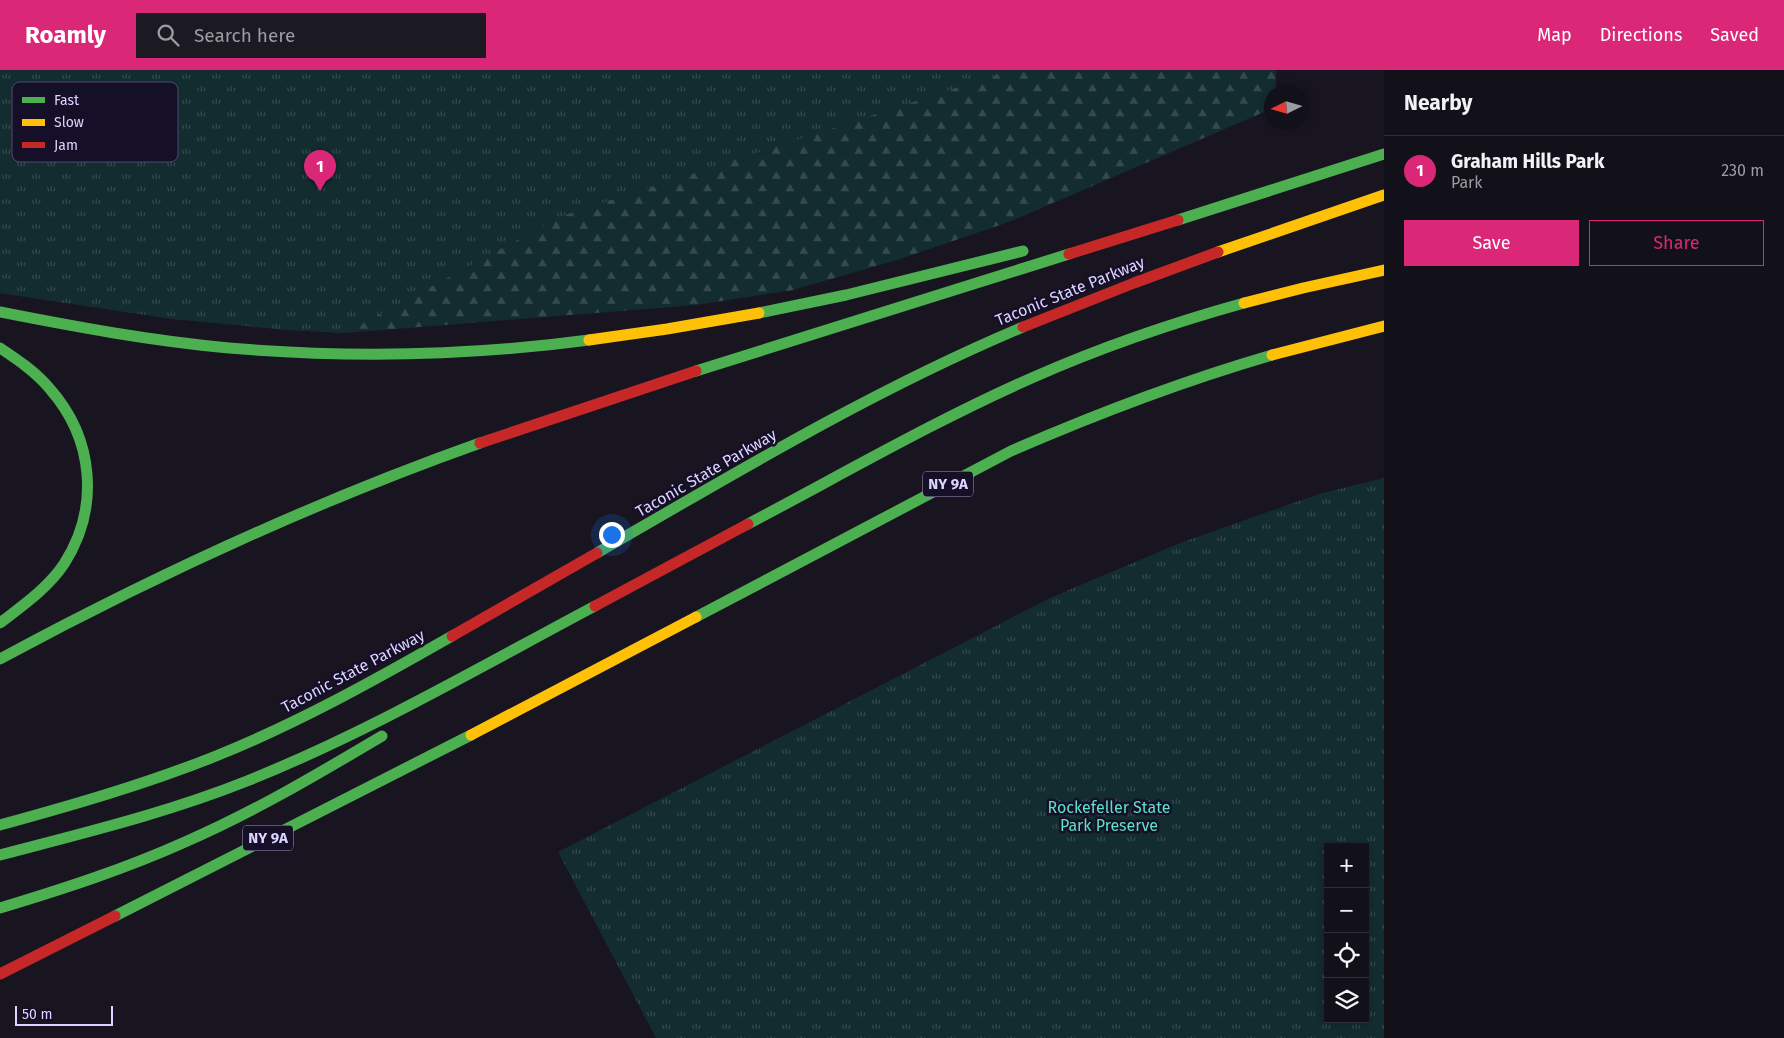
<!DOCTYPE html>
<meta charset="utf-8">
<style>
body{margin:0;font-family:"Fira Sans",sans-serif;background:#1b1922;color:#f1f3f6}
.controls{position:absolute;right:15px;bottom:15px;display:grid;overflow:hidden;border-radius:0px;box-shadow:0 2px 8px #0003}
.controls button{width:45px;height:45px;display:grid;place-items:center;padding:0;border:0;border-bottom:1px solid #313038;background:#121019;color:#f1f3f6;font:25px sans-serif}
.compass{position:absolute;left:1264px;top:15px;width:45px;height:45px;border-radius:50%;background:#121019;box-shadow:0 2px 8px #0003;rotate:265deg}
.scale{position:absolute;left:15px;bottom:12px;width:98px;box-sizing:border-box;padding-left:5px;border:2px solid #dcd5ff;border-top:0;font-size:14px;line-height:18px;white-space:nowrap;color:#dcd5ff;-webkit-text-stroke:4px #150f27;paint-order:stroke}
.you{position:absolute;left:611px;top:464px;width:18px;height:18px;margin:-12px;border:4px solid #fff;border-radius:50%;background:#1a73e8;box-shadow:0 0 0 8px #1a73e833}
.badge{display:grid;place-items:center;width:32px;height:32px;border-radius:50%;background:#db2777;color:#fff;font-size:16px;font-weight:700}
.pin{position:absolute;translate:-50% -41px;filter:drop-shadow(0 1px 2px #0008)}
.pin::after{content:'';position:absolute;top:26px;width:18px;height:15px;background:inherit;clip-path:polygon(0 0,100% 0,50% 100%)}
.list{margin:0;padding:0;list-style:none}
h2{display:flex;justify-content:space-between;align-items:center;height:65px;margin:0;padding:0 20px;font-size:21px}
h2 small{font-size:16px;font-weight:400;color:#9c9da2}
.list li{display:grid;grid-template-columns:32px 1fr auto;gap:15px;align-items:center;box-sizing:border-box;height:70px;padding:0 20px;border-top:1px solid #313038}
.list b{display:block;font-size:19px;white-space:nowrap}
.list p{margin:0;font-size:16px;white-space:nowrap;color:#9c9da2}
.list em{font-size:16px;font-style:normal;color:#9c9da2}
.actions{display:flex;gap:10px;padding:15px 20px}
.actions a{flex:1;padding:11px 0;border:1px solid #db2777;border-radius:0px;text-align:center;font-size:18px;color:#db2777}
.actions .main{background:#db2777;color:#fff}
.icon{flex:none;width:28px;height:28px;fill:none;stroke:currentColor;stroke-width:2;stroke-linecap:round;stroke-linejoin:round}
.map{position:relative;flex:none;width:1384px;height:968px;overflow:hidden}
header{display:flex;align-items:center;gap:30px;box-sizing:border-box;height:70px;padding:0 25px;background:#db2777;color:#fff}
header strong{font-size:24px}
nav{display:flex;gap:28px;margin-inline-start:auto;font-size:18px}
.search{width:350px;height:45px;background:#1b1922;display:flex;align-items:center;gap:12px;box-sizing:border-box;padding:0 18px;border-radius:0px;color:#9c9da2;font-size:19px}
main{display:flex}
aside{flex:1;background:#121019}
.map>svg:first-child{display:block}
.forest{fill:url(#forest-firs)}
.park{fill:url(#park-tufts);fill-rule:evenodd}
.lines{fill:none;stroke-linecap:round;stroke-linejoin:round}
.fast{stroke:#4caf50;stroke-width:11}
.slow{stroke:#ffc107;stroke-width:11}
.jam{stroke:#c62828;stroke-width:11}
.labels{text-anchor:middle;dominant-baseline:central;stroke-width:5;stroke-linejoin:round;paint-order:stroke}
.shield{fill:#150f27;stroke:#a09abe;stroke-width:1}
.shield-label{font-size:15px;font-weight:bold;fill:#dcd5ff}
.street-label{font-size:16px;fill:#dcd5ff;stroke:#150f27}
.park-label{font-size:16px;fill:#5fe0c8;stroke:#150f27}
.key{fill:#150f27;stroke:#514a68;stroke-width:1}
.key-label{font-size:14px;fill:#dcd5ff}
</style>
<header>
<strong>Roamly</strong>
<div class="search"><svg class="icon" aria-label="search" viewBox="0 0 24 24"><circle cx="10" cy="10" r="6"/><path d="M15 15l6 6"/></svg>Search here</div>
<nav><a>Map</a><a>Directions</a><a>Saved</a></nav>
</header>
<main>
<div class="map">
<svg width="1384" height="968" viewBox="0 0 1384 968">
<defs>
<pattern id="forest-firs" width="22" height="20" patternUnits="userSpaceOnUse" patternTransform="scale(1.25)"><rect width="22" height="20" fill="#132c2f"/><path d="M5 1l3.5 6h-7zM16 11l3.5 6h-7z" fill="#354a4e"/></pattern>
<pattern id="park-tufts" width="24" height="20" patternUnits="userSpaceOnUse" patternTransform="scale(1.25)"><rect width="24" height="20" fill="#132c2f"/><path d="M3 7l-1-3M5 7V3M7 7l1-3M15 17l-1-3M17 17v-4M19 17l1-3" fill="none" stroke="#354a4e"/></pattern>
</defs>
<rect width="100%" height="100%" fill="#181521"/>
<!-- forest -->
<path class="forest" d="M0 0H1276V22H1272L1271 39 1009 152 897 190 793 220 696 235 345 263 289 260 173 249 0 223Z"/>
<!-- park -->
<g class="park">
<path d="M0 0H1012L562 146 345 263 289 260 173 249 0 223Z"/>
<path d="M1384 408V968H656L558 782 1050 528 1180 473 1319 424ZM1328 777H1365V949H1328Z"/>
</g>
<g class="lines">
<!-- fast -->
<g class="fast">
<path d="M1178 150 1384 84"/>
<path d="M0 242C76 257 152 271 229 278 348 288 470 286 589 270"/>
<path d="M759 243 846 225 1023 181"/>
<path d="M0 278C18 290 36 302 50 319 94 369 100 438 64 494 48 518 22 536 0 553"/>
<path d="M696 301 1069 184"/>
<path d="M748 454C843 404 936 350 1034 307 1102 277 1172 253 1244 233"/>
<path d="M597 483C735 403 875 319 1023 257"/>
<path d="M696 547 1011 381C1096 344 1183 311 1272 285"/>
<path d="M0 589C154 506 314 432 480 373"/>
<path d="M0 755C73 735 146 714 216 686 298 653 375 610 452 566"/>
<path d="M0 785C83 763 167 743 247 711 367 663 480 597 595 536"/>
<path d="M0 838C63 819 125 799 185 772 254 742 318 704 382 666"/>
<path d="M115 846 471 665"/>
</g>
<!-- slow -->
<g class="slow">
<path d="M1218 182 1384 125"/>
<path d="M1244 233 1303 218 1384 200"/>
<path d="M589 270 667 259 759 243"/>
<path d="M1272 285 1384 256"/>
<path d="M471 665 696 547"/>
</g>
<!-- jam -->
<g class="jam">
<path d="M1069 184 1178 150"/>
<path d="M1023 257 1134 213 1218 182"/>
<path d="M480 373 696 301"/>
<path d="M595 536 748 454"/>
<path d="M452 566 597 483"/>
<path d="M0 904 115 846"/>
</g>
</g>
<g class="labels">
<!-- shield labels -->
<g class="shield">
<rect x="923" y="401.5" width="50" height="25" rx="4"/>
<rect x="243" y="755.5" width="50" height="25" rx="4"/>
</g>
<g class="shield-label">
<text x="948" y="414">NY 9A</text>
<text x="268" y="768">NY 9A</text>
</g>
<!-- street labels -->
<g class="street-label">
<text transform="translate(1070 221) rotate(-22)">Taconic State Parkway</text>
<text transform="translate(706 403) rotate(-30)">Taconic State Parkway</text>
<text transform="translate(353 601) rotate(-28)">Taconic State Parkway</text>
</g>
<!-- park labels -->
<g class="park-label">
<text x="1109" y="737">Rockefeller State<tspan x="1109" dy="18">Park Preserve</tspan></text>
</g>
</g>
<!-- legend -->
<rect x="12" y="12" width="166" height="80" rx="8" class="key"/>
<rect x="22" y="27" width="23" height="6" fill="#4caf50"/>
<rect x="22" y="49" width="23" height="7" fill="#ffc107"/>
<rect x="22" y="72" width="23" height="6" fill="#c62828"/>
<g class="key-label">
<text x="54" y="35">Fast</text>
<text x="54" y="57">Slow</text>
<text x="54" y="80">Jam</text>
</g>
</svg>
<div class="controls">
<button>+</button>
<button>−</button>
<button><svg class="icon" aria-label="locate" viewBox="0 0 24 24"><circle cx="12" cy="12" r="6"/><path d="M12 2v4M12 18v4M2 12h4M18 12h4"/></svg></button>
<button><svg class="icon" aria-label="layers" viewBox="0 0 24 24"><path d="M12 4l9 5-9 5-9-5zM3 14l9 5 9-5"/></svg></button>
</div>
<svg class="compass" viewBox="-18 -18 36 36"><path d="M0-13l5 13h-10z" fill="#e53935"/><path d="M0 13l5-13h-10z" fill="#9c9da2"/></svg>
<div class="scale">50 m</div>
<div class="you"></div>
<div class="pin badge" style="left:320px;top:121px">1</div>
</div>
<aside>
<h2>Nearby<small></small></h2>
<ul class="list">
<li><span class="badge">1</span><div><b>Graham Hills Park</b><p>Park</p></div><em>230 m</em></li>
</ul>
<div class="actions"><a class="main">Save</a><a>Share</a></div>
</aside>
</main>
